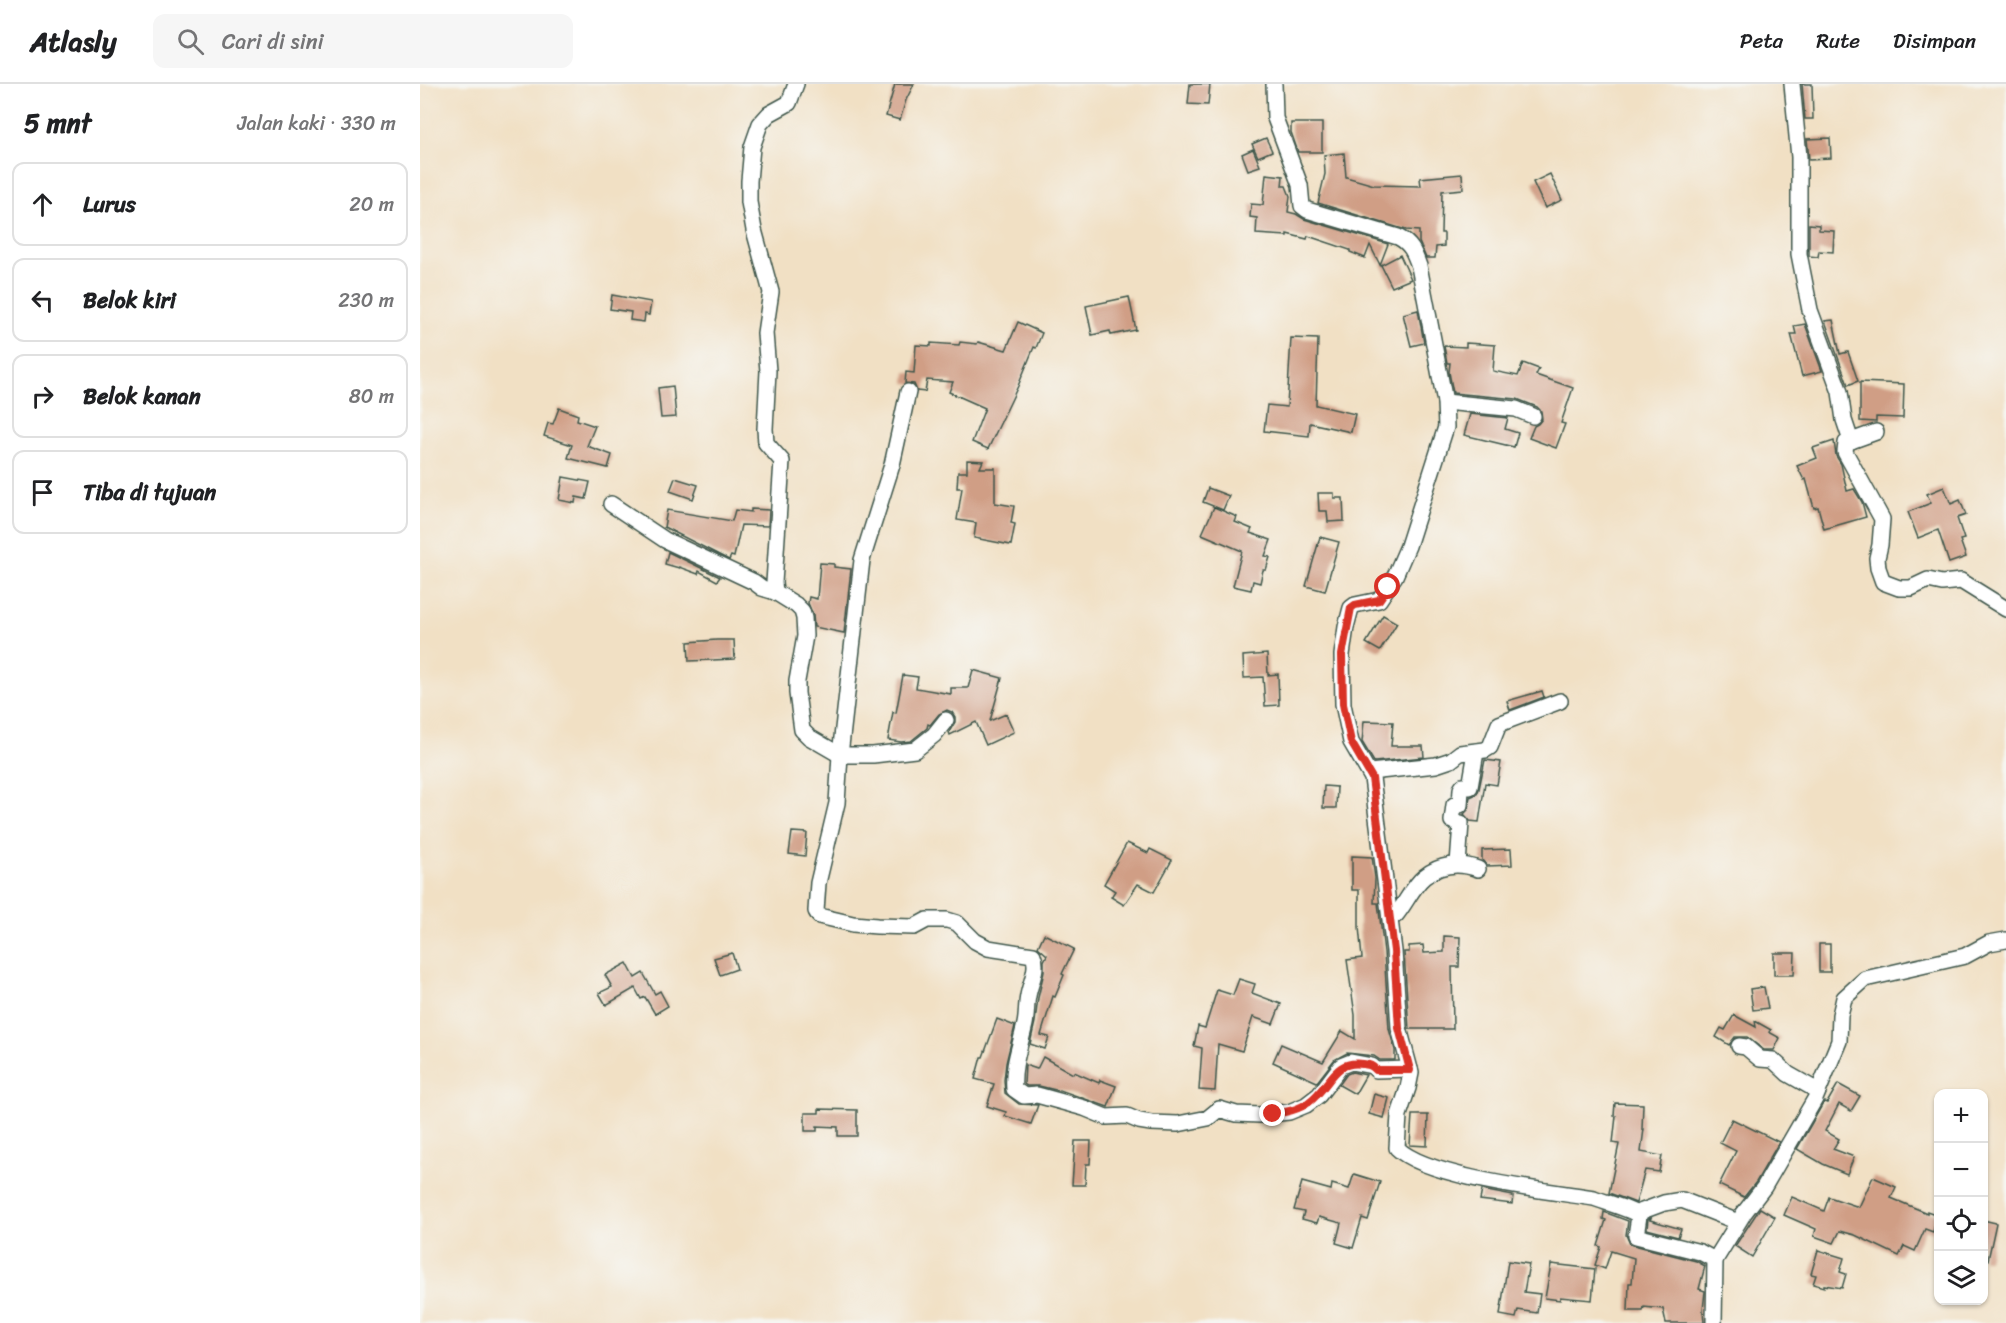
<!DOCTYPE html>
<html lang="id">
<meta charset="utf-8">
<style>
body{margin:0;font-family:Sriracha,sans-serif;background:#f6f6f6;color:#202124}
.controls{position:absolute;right:18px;bottom:18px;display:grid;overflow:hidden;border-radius:12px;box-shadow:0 2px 4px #0004}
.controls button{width:54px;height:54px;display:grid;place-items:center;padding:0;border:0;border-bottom:2px solid #e0e0e0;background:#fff;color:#202124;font:30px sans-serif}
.stop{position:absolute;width:18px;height:18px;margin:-14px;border:4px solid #d93025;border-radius:50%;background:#fff}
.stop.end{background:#d93025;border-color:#fff;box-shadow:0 2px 6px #0008}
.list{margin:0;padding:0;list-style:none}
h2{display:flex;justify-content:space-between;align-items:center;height:78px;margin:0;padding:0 24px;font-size:26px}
h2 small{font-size:20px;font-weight:400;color:#757577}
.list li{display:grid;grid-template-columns:39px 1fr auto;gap:18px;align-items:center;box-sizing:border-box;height:84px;margin:0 12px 12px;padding:0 12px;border:2px solid #e0e0e0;border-radius:12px}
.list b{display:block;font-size:22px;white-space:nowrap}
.list em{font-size:20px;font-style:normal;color:#757577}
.icon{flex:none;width:33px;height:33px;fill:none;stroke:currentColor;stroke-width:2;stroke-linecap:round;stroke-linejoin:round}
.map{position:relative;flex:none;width:1586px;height:1239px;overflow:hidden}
header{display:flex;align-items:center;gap:36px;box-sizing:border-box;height:84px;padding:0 30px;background:#fff;border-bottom:2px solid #e0e0e0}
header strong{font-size:28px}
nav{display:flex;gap:33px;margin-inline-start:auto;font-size:21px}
.search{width:420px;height:54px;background:#f6f6f6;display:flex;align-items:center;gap:15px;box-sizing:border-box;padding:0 21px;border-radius:12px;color:#757577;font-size:22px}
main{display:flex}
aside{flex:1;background:#fff}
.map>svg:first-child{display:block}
.building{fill:#d09e85}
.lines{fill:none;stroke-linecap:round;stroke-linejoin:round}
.street-casing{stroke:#3e554a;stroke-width:18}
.street{stroke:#fff;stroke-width:15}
.route{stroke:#d93025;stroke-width:8}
</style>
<header>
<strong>Atlasly</strong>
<div class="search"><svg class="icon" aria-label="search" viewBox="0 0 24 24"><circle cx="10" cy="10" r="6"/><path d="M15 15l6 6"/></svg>Cari di sini</div>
<nav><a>Peta</a><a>Rute</a><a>Disimpan</a></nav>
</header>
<main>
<aside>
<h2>5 mnt<small>Jalan kaki · 330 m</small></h2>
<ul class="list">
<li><svg class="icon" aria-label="ahead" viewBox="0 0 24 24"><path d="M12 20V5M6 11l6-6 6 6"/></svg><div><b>Lurus</b></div><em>20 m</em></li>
<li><svg class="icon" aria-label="left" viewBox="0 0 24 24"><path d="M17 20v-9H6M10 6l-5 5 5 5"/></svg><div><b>Belok kiri</b></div><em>230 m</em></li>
<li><svg class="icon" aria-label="right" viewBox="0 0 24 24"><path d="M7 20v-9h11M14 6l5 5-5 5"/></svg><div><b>Belok kanan</b></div><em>80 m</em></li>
<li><svg class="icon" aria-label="arrive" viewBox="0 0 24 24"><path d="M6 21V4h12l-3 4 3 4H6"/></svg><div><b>Tiba di tujuan</b></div></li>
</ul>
</aside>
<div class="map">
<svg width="1586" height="1239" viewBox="0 0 1586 1239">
<rect width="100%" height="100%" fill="#f6f6f2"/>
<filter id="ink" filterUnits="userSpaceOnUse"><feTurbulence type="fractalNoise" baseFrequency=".0167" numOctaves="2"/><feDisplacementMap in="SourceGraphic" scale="12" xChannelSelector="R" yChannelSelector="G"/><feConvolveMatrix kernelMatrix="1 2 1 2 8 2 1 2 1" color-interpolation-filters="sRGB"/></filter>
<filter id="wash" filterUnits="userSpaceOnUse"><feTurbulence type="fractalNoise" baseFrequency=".008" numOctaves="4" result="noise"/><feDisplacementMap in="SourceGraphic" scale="24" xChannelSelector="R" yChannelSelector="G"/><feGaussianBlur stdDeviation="1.35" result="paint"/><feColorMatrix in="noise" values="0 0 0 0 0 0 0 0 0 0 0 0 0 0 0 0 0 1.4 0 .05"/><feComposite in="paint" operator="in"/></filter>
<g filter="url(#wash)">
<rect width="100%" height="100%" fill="#f1e0c4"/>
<g id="blocks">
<!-- building -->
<g class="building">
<path d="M475 0H494L486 16 480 36 466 32Z"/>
<path d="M770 0H790L788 21 768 20Z"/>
<path d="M1382 0H1392L1393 35H1385Z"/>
<path d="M871 39H902V68H878L871 48Z"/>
<path d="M846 54 852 67 838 73 832 60Z"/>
<path d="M1410 54 1411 74 1389 75 1387 55Z"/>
<path d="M833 65 840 82 828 86 822 70Z"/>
<path d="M924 69 926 93 954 101 1001 102 1000 94 1042 90 1043 105 1022 107 1021 149H1024V162L1016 163 1015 174H1006L999 158V147L986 146 898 119 905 90 904 71Z"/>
<path d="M846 90 863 92 862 102H866L870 112 868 128 876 130 884 135 968 160 960 181 950 161 945 174 930 168V166L888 152 887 155 867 150V152L836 150 837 134 830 133 831 120 843 121Z"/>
<path d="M1130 90 1142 116 1125 124 1113 98Z"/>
<path d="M1389 140 1399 141V146L1414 147 1413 168 1399 167 1398 173 1389 172Z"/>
<path d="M980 171 991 195 972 203 961 181Z"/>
<path d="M192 211 231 218 229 231 225 230 224 238 210 236 211 228 190 225Z"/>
<path d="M709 213 716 246 691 251 690 247 672 251 666 222Z"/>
<path d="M998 226 1004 259 991 262 983 230Z"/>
<path d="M1413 236 1420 270 1428 268 1438 297 1428 301 1405 237Z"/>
<path d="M598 238 622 249 616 264 614 263 598 302 568 365 552 358 565 324 529 308 533 298 507 296 505 308 497 307 494 300 485 299 486 288 494 289 496 261 511 262V259L539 261 540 258 557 260 558 258 586 266Z"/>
<path d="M1385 240 1402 287 1382 292 1371 250H1376L1374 242Z"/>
<path d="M871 254 898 255 896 321 935 330 931 348 890 339 889 352 844 347 847 321 867 323Z"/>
<path d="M1046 259 1075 261 1073 287 1098 292 1103 279 1119 285 1116 291 1153 304 1141 339 1145 340 1136 364 1109 354 1114 342 1118 340 1122 335 1121 327 1117 323 1097 315 1033 309 1029 288 1030 279H1027L1024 262 1046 263Z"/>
<path d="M1440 298 1484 300 1483 334 1456 333V338L1440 337Z"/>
<path d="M253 302 256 333 241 334 238 304Z"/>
<path d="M139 324 158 331 157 336 175 342 167 362 192 371 188 384 148 374 152 361 124 352 128 339 133 340Z"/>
<path d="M1050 330 1088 334 1085 345 1098 349 1094 363 1044 351Z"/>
<path d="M1414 357 1416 372 1421 380 1427 407 1434 405 1442 418 1446 433 1404 445 1398 423 1394 424 1386 395 1384 396 1377 382 1397 374 1393 364Z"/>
<path d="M547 376 563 377 560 384H575V419L594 422 591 439 595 440 591 461 554 454 556 439 537 436 542 404H537L538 388H547Z"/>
<path d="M143 393 170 398 166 415 156 413 155 419 139 416Z"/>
<path d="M255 394 278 401 273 415 250 407Z"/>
<path d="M1524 403 1531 420 1540 416 1546 431 1537 434 1544 455 1540 456 1546 473 1529 479 1518 446 1498 454 1488 428 1511 419 1507 410Z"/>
<path d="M788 404 809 412 803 426 783 418Z"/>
<path d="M898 409H914V414H923L924 437 908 438 907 427H899Z"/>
<path d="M794 423 817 433 815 438 832 445 830 449 851 456 845 472 850 473 846 486H843L840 499 833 497 831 506 813 502 822 467 782 450Z"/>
<path d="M331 425 349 426 348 442 321 441 314 473 311 472 309 476 244 443 247 426 312 437 315 426 331 428Z"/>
<path d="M900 453 919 458 905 507 886 502Z"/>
<path d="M248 468 300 493 297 497 279 487 278 490 259 483V484L245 480Z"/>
<path d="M400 479 414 480V483L431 485 424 549 394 543 393 531 388 519 389 513 397 515Z"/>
<path d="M963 531 977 539 960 567 946 559Z"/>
<path d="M297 556H314L315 575 269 577 268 558Z"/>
<path d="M847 570 848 591 858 590 859 621 845 622 843 593 824 594 823 572Z"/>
<path d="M553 586 582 594 570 637 586 630 594 648 566 661 556 638 530 651 529 648 535 638V633L532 628 527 626 519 630 510 641 508 640 507 644 491 657 481 658 468 656 473 628 476 629 483 591 498 593 496 604 531 610V604H548Z"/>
<path d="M1122 607 1124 613 1090 626 1087 617Z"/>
<path d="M944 637 973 638 971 662H1003L1004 673 954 678 942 658Z"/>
<path d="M1065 676 1081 678 1077 701 1065 699 1059 738 1050 737 1044 730 1048 726 1050 713 1057 710 1059 705Z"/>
<path d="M904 702 917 703 916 724H903Z"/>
<path d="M372 748 387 749 385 772 369 770Z"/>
<path d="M707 759 728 769 730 765 752 776 734 808 718 800 704 821 691 813 695 807 684 800Z"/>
<path d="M1091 765 1092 781 1067 782 1062 776V766Z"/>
<path d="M932 772 952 773 955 794 954 819H958L964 868 969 945 975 966V976H960L954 972 927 969 914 976 897 998 853 978 861 960 903 978 922 947 935 955V931L927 876 942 874 939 843V806H932Z"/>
<path d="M624 850 654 865 642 890 644 891 635 913 633 912 621 951 629 953 625 965 610 960 615 938 618 914 624 888V877L627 871 618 863Z"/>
<path d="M1024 852 1040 853 1039 883H1032L1033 945H989L984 868H989V862L1003 861 1004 869 1024 868Z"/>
<rect x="1399" y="860" width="11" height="28"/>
<path d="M312 869 317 885 300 891 294 874Z"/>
<path d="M1354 869H1375L1374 891H1354Z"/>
<path d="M207 879 215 894 223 889 235 910 240 907 248 922 235 930 225 913 221 915 215 904 186 921 179 909 192 903 185 891Z"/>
<path d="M819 895 835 900 832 909 861 920 853 940 833 933 822 967 798 960 795 1007 779 1006 782 964 774 962 778 942 785 944 797 906 813 911Z"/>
<path d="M1344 903 1348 924 1333 926 1330 905Z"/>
<path d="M1314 931 1336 943 1335 937 1351 946 1349 948 1360 954 1354 966H1344L1327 953H1315L1309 961 1296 953 1301 944 1305 946Z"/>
<path d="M577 935 595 942 586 979 584 996 585 1009 599 1020 618 1021 611 1040 585 1032 586 1028 567 1022 574 1000 555 995 561 973H563Z"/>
<path d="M623 973 653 990 654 988 679 999 680 996 696 1002 688 1023 640 1006V1007L619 1002H607L604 1000 605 981 617 985Z"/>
<path d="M932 988 946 991 935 1010 919 1001 927 990Z"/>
<path d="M1418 1000 1440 1012 1431 1027 1419 1020 1405 1047 1419 1055 1413 1065 1434 1073 1427 1090 1403 1080 1377 1065 1404 1018 1407 1019Z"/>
<path d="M954 1010 969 1014 964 1034 949 1030Z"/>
<path d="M1195 1019 1223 1020 1222 1045H1224L1221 1068 1242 1072 1239 1088 1225 1086 1216 1119 1189 1109 1199 1060 1193 1059 1196 1032H1194Z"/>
<path d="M399 1025 437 1026V1052H418V1043L397 1042V1047H385V1029H399Z"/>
<path d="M992 1031H1008L1007 1062 990 1061Z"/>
<path d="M1312 1035 1359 1058 1336 1098 1324 1113 1299 1101 1316 1067 1300 1059Z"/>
<path d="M655 1057H671L670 1080H666L665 1101H652Z"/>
<path d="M934 1090 960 1098 948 1136 942 1134 933 1164 916 1159 921 1139 899 1133 897 1139 882 1135 884 1128 874 1126 882 1098 911 1106 912 1100 929 1105Z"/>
<path d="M1453 1093 1476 1103 1471 1114 1507 1129V1127L1518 1131 1513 1148 1505 1145 1495 1167 1484 1162 1479 1172 1435 1151 1420 1147 1414 1159 1394 1152 1396 1145 1364 1131 1372 1113 1404 1127 1409 1113 1439 1123Z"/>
<path d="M1062 1106 1093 1112 1092 1120 1060 1116Z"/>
<path d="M1340 1124 1355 1133 1332 1173 1315 1162Z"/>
<path d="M1184 1128 1208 1137 1206 1151 1210 1160 1276 1177 1285 1182 1279 1205 1285 1207 1283 1226 1284 1239H1246L1243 1225 1224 1223 1223 1227H1208L1209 1199H1212L1214 1174 1191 1167 1185 1185 1175 1181 1181 1163 1178 1162 1186 1136 1183 1135Z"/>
<path d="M1231 1134 1230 1136 1261 1145 1258 1153 1227 1145 1228 1135Z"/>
<path d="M1563 1136 1576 1139 1568 1176H1563Z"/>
<path d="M1398 1166 1424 1174 1420 1188 1426 1190 1422 1204 1404 1201V1203L1393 1200 1396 1191 1391 1190Z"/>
<path d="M1088 1177 1109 1180 1104 1208 1120 1210 1117 1229 1098 1226 1096 1234 1080 1231Z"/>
<path d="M1131 1180 1175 1185 1172 1216 1140 1213V1216L1125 1214Z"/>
</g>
</g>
</g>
<g filter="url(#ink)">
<use href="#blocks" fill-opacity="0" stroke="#3e554a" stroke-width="1.5"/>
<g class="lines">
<defs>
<g id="street">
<path d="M376 0 369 19 349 30 340 40 332 63 329 97V118L334 146 351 208 345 249 348 287 345 345 346 359 362 377 354 499 355 508 376 521 382 527 384 534 385 552 377 597V609L382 646 389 653 420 671H453L495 666 514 651 526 636"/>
<path d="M854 0 855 34 880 101 882 122 887 126 978 153C991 160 994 168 999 182L1025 318 1026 343 988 462 975 492 959 516 935 521 931 524 926 543 922 571 923 620 931 658 952 694 974 867 979 944 991 989 988 1004 979 1031 977 1064C1007 1094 1129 1107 1174 1114 1184 1118 1214 1126 1219 1132L1216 1152 1280 1168 1295 1176 1294 1239"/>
<path d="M1372 0 1379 73V170L1390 226 1420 308 1424 336 1431 357 1426 359 1425 368 1462 435 1460 461 1457 474 1458 484 1463 498 1479 504H1491L1508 496 1522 499 1541 497 1586 525"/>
<path d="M488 308 472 381 442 476 420 671 417 719 398 799 396 827 399 832 433 840 457 842 494 843 507 836H527L537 839 555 857 568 864 613 871C619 884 610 899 608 912 606 921 607 931 605 940 600 963 592 982 594 1005L604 1012 617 1011 664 1024 686 1033 707 1032 719 1037 731 1039 758 1040 788 1034 799 1025 816 1030 840 1031 869 1028 886 1021 899 1011 921 982 931 978 952 982 956 986 990 985"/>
<path d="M1025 318 1096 325 1113 332"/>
<path d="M1431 357 1456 348"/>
<path d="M191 420 245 456 334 498 342 504 355 508"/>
<path d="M950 688 1016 681 1031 676 1040 669 1065 666 1070 663 1079 640 1140 617"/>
<path d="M1038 780 1041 739 1032 737 1034 721H1040L1041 705 1043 702 1050 703 1056 668"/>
<path d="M970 833 976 831C986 819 993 802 1004 793 1020 780 1039 778 1058 785"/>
<path d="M1319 962 1326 963 1340 975 1353 976 1368 990 1398 1007"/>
<path d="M1217 1129 1244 1119 1262 1116 1318 1138"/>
<path d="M1295 1176 1324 1129 1344 1103 1395 1015 1419 957 1420 931 1424 914 1445 895 1545 872 1569 859 1586 856"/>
</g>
</defs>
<!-- street casing -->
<use href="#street" class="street-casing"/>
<!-- street -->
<use href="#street" class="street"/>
</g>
</g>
<g class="lines" filter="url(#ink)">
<!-- route -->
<path class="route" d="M853 1030C866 1028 879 1026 889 1018 911 1002 913 975 943 980 949 981 952 981 956 986H990L979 944 974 867 952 694 931 658 923 620 922 571 931 524 935 521 959 516 968 503"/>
</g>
</svg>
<div class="controls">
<button>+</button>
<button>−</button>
<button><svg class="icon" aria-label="locate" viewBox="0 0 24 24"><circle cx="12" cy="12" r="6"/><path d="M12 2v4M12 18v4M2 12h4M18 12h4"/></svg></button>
<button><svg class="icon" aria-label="layers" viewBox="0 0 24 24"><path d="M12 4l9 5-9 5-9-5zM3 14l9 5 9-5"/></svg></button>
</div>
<div class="stop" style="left:968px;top:503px"></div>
<div class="stop end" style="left:853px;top:1030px"></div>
</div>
</main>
